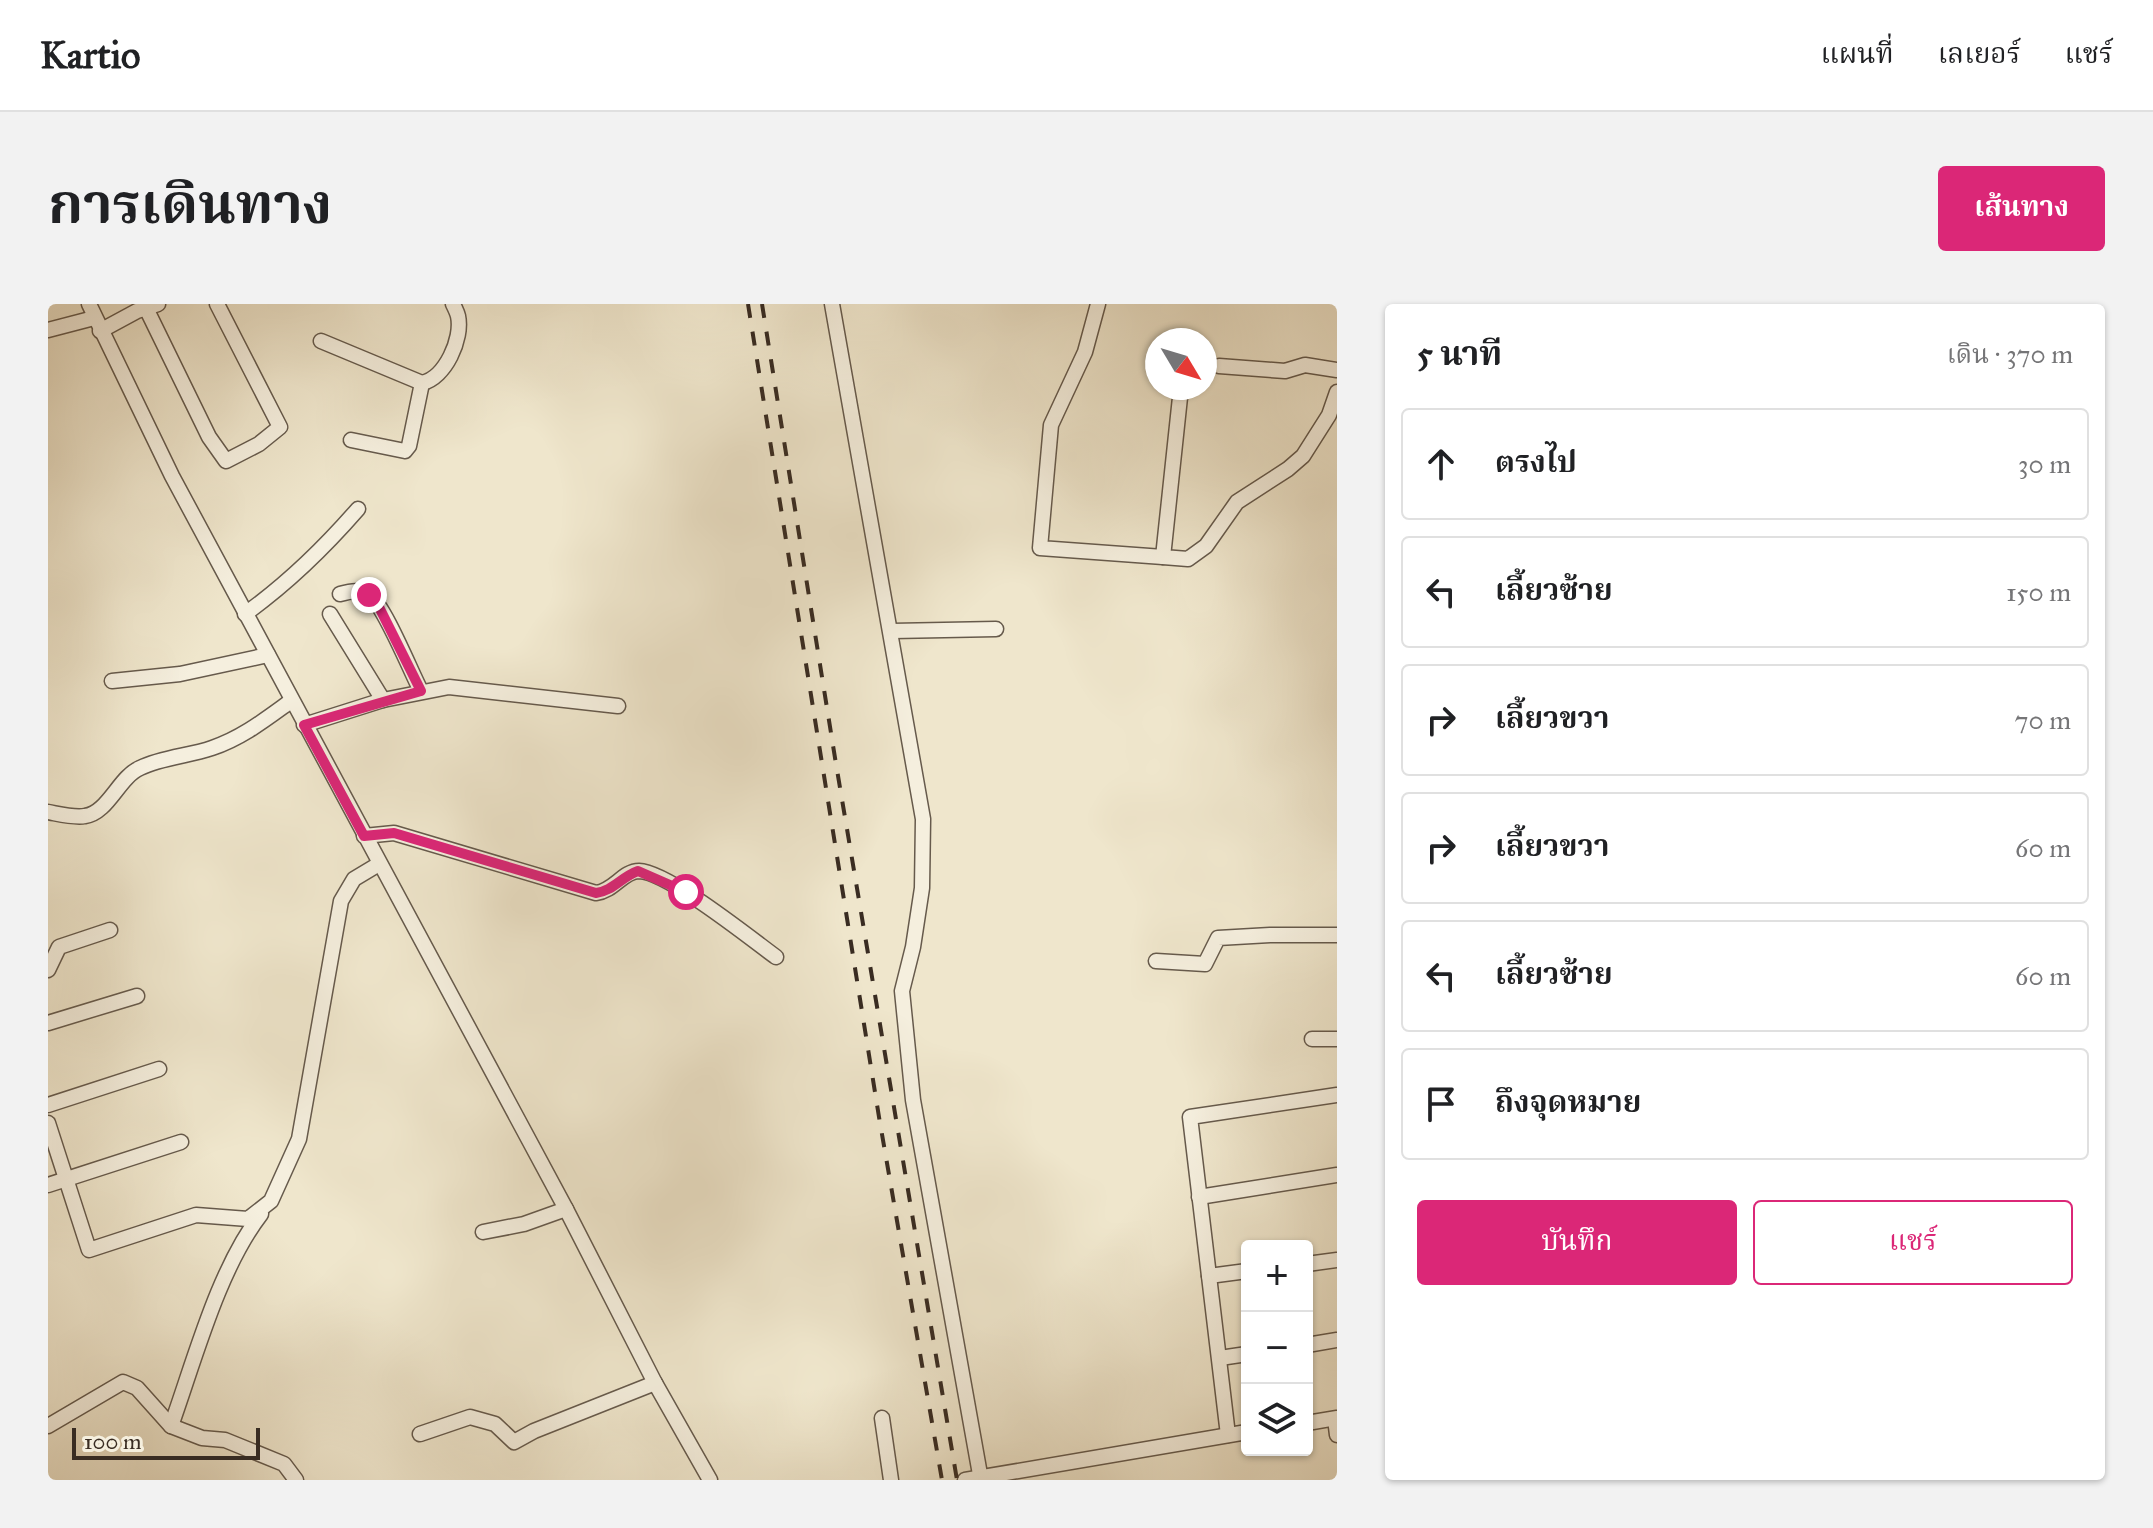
<!DOCTYPE html>
<html lang="th">
<meta charset="utf-8">
<style>
body{margin:0;font-family:"IM FELL Great Primer","Noto Serif Thai",serif;background:#f2f2f2;color:#202124}
.controls{position:absolute;right:24px;bottom:24px;display:grid;overflow:hidden;border-radius:8px;box-shadow:0 2px 6px #0004}
.controls button{width:72px;height:72px;display:grid;place-items:center;padding:0;border:0;border-bottom:2px solid #e0e0e0;background:#fff;color:#202124;font:40px sans-serif}
.compass{position:absolute;left:1097px;top:24px;width:72px;height:72px;border-radius:50%;background:#fff;box-shadow:0 2px 6px #0004;rotate:128deg}
.scale{position:absolute;left:24px;bottom:20px;width:188px;box-sizing:border-box;padding-left:8px;border:4px solid #392c22;border-top:0;font-size:22px;line-height:28px;white-space:nowrap;color:#392c22;-webkit-text-stroke:6px #f5efde;paint-order:stroke}
.stop{position:absolute;width:24px;height:24px;margin:-18px;border:6px solid #db2777;border-radius:50%;background:#fff}
.stop.end{background:#db2777;border-color:#fff;box-shadow:0 2px 8px #0008}
.list{margin:0;padding:0;list-style:none}
h2{display:flex;justify-content:space-between;align-items:center;height:104px;margin:0;padding:0 32px;font-size:34px}
h2 small{font-size:26px;font-weight:400;color:#757577}
.list li{display:grid;grid-template-columns:52px 1fr auto;gap:24px;align-items:center;box-sizing:border-box;height:112px;margin:0 16px 16px;padding:0 16px;border:2px solid #e0e0e0;border-radius:8px}
.list b{display:block;font-size:30px;white-space:nowrap}
.list em{font-size:26px;font-style:normal;color:#757577}
.actions{display:flex;gap:16px;padding:24px 32px}
.actions a{flex:1;padding:18px 0;border:2px solid #db2777;border-radius:8px;text-align:center;font-size:28px;color:#db2777}
.actions .main{background:#db2777;color:#fff}
.icon{flex:none;width:44px;height:44px;fill:none;stroke:currentColor;stroke-width:2;stroke-linecap:round;stroke-linejoin:round}
.map{position:relative;flex:none;width:1289px;height:1176px;overflow:hidden;border-radius:8px}
header{display:flex;align-items:center;gap:48px;box-sizing:border-box;height:112px;padding:0 40px;background:#fff;border-bottom:2px solid #e0e0e0}
header strong{font-size:38px}
nav{display:flex;gap:44px;margin-inline-start:auto;font-size:28px}
.intro{display:flex;align-items:center;justify-content:space-between;box-sizing:border-box;height:192px;padding:0 48px}
h1{margin:0;font-size:56px}
.button{padding:20px 36px;border-radius:8px;background:#db2777;color:#fff;font-size:28px;font-weight:700}
main{display:flex;gap:48px;padding:0 48px}
aside{flex:1;background:#fff;border-radius:8px;box-shadow:0 2px 6px #0004}
.map>svg:first-child{display:block}
.lines{fill:none;stroke-linecap:round;stroke-linejoin:round}
.minor-casing{stroke:#665a4c;stroke-width:17}
.minor{stroke:#f5efde;stroke-width:14}
.rail{stroke:#392c22;stroke-width:4;stroke-dasharray:14 14;stroke-linecap:butt}
.route{stroke:#db2777;stroke-width:10}
</style>
<header>
<strong>Kartio</strong>
<nav><a>แผนที่</a><a>เลเยอร์</a><a>แชร์</a></nav>
</header>
<div class="intro"><h1>การเดินทาง</h1><a class="button">เส้นทาง</a></div>
<main>
<div class="map">
<svg width="1289" height="1176" viewBox="0 0 1289 1176">
<rect width="100%" height="100%" fill="#efe6cc"/>
<filter id="stains"><feTurbulence type="fractalNoise" baseFrequency=".0025" numOctaves="4"/><feColorMatrix values="0 0 0 0 .2 0 0 0 0 .09 0 0 0 0 .02 0 0 0 .5 -.17"/></filter>
<radialGradient id="worn" r=".72"><stop offset=".6" stop-color="#630" stop-opacity="0"/><stop offset="1" stop-color="#630" stop-opacity=".3"/></radialGradient>
<g class="lines">
<defs>
<g id="minor">
<path d="M41 0 124 172 518 905 607 1079 662 1176"/>
<path d="M784 0 875 515 874 584 865 643 854 687 865 796 933 1176"/>
<path d="M1050 0 1037 48 1003 121 992 244 1115 253"/>
<path d="M98 4 161 133 178 157 211 140 232 123 169 0"/>
<path d="M0 26 46 14"/>
<path d="M52 27 89 7 110 0"/>
<path d="M273 37 374 79C397 74 415 35 410 12 409 8 407 4 405 0"/>
<path d="M1171 62 1237 67 1257 61 1289 66"/>
<path d="M1133 84 1115 253 1140 255 1158 242 1189 198 1240 165 1255 152 1281 111 1289 88"/>
<path d="M303 136 357 147 361 142 374 79"/>
<path d="M292 290C303 287 312 285 322 292 336 301 363 368 373 387"/>
<path d="M197 310C239 280 276 244 310 205"/>
<path d="M282 310 335 396"/>
<path d="M844 327 948 325"/>
<path d="M64 377 132 370 220 351"/>
<path d="M256 421 335 396 401 383 570 402"/>
<path d="M0 508C11 510 26 514 37 512 60 509 71 473 92 464 114 453 141 452 164 444 194 434 218 415 243 397"/>
<path d="M316 532 346 529 548 589C566 587 575 567 591 567 620 568 702 634 728 653"/>
<path d="M1108 657 1157 660 1170 634 1222 631H1289"/>
<path d="M0 666 11 643 62 626"/>
<path d="M0 719 89 692"/>
<path d="M1264 735H1289"/>
<path d="M0 801 111 765"/>
<path d="M0 819 41 946 148 911 200 915 223 897 251 835 293 597 306 575 331 560"/>
<path d="M0 881 133 838"/>
<path d="M1151 893 1289 871"/>
<path d="M213 910C170 966 147 1055 123 1122L154 1134 177 1136 236 1160 248 1176"/>
<path d="M435 928 476 920 518 905"/>
<path d="M1259 960 1289 956"/>
<path d="M1161 972 1199 967"/>
<path d="M1259 1041 1289 1036"/>
<path d="M1172 1054 1199 1050"/>
<path d="M834 1114 843 1176"/>
<path d="M1287 1115 1289 1131"/>
<path d="M1259 1119 1289 1114"/>
<path d="M0 1122 75 1078 89 1084 123 1122"/>
<path d="M372 1130 422 1113 447 1120 466 1138 486 1127 607 1079"/>
<path d="M1180 1131 1142 813 1289 791"/>
<path d="M917 1176 1199 1128"/>
</g>
</defs>
<!-- minor casing -->
<use href="#minor" class="minor-casing"/>
<!-- minor -->
<use href="#minor" class="minor"/>
<!-- rail -->
<g class="rail">
<path d="M700 0 831 813 894 1176"/>
<path d="M714 0 788 460 909 1176"/>
</g>
</g>
<g class="lines">
<!-- route -->
<path class="route" d="M321 291 328 297 373 387 256 421 316 532 346 529 548 589C565 587 573 573 590 567L638 588"/>
</g>
<rect width="100%" height="100%" filter="url(#stains)"/>
<rect width="100%" height="100%" fill="url(#worn)"/>
</svg>
<div class="controls">
<button>+</button>
<button>−</button>
<button><svg class="icon" aria-label="layers" viewBox="0 0 24 24"><path d="M12 4l9 5-9 5-9-5zM3 14l9 5 9-5"/></svg></button>
</div>
<svg class="compass" viewBox="-18 -18 36 36"><path d="M0-13l5 13h-10z" fill="#e53935"/><path d="M0 13l5-13h-10z" fill="#757577"/></svg>
<div class="scale">100 m</div>
<div class="stop" style="left:638px;top:588px"></div>
<div class="stop end" style="left:321px;top:291px"></div>
</div>
<aside>
<h2>5 นาที<small>เดิน · 370 m</small></h2>
<ul class="list">
<li><svg class="icon" aria-label="ahead" viewBox="0 0 24 24"><path d="M12 20V5M6 11l6-6 6 6"/></svg><div><b>ตรงไป</b></div><em>30 m</em></li>
<li><svg class="icon" aria-label="left" viewBox="0 0 24 24"><path d="M17 20v-9H6M10 6l-5 5 5 5"/></svg><div><b>เลี้ยวซ้าย</b></div><em>150 m</em></li>
<li><svg class="icon" aria-label="right" viewBox="0 0 24 24"><path d="M7 20v-9h11M14 6l5 5-5 5"/></svg><div><b>เลี้ยวขวา</b></div><em>70 m</em></li>
<li><svg class="icon" aria-label="right" viewBox="0 0 24 24"><path d="M7 20v-9h11M14 6l5 5-5 5"/></svg><div><b>เลี้ยวขวา</b></div><em>60 m</em></li>
<li><svg class="icon" aria-label="left" viewBox="0 0 24 24"><path d="M17 20v-9H6M10 6l-5 5 5 5"/></svg><div><b>เลี้ยวซ้าย</b></div><em>60 m</em></li>
<li><svg class="icon" aria-label="arrive" viewBox="0 0 24 24"><path d="M6 21V4h12l-3 4 3 4H6"/></svg><div><b>ถึงจุดหมาย</b></div></li>
</ul>
<div class="actions"><a class="main">บันทึก</a><a>แชร์</a></div>
</aside>
</main>
